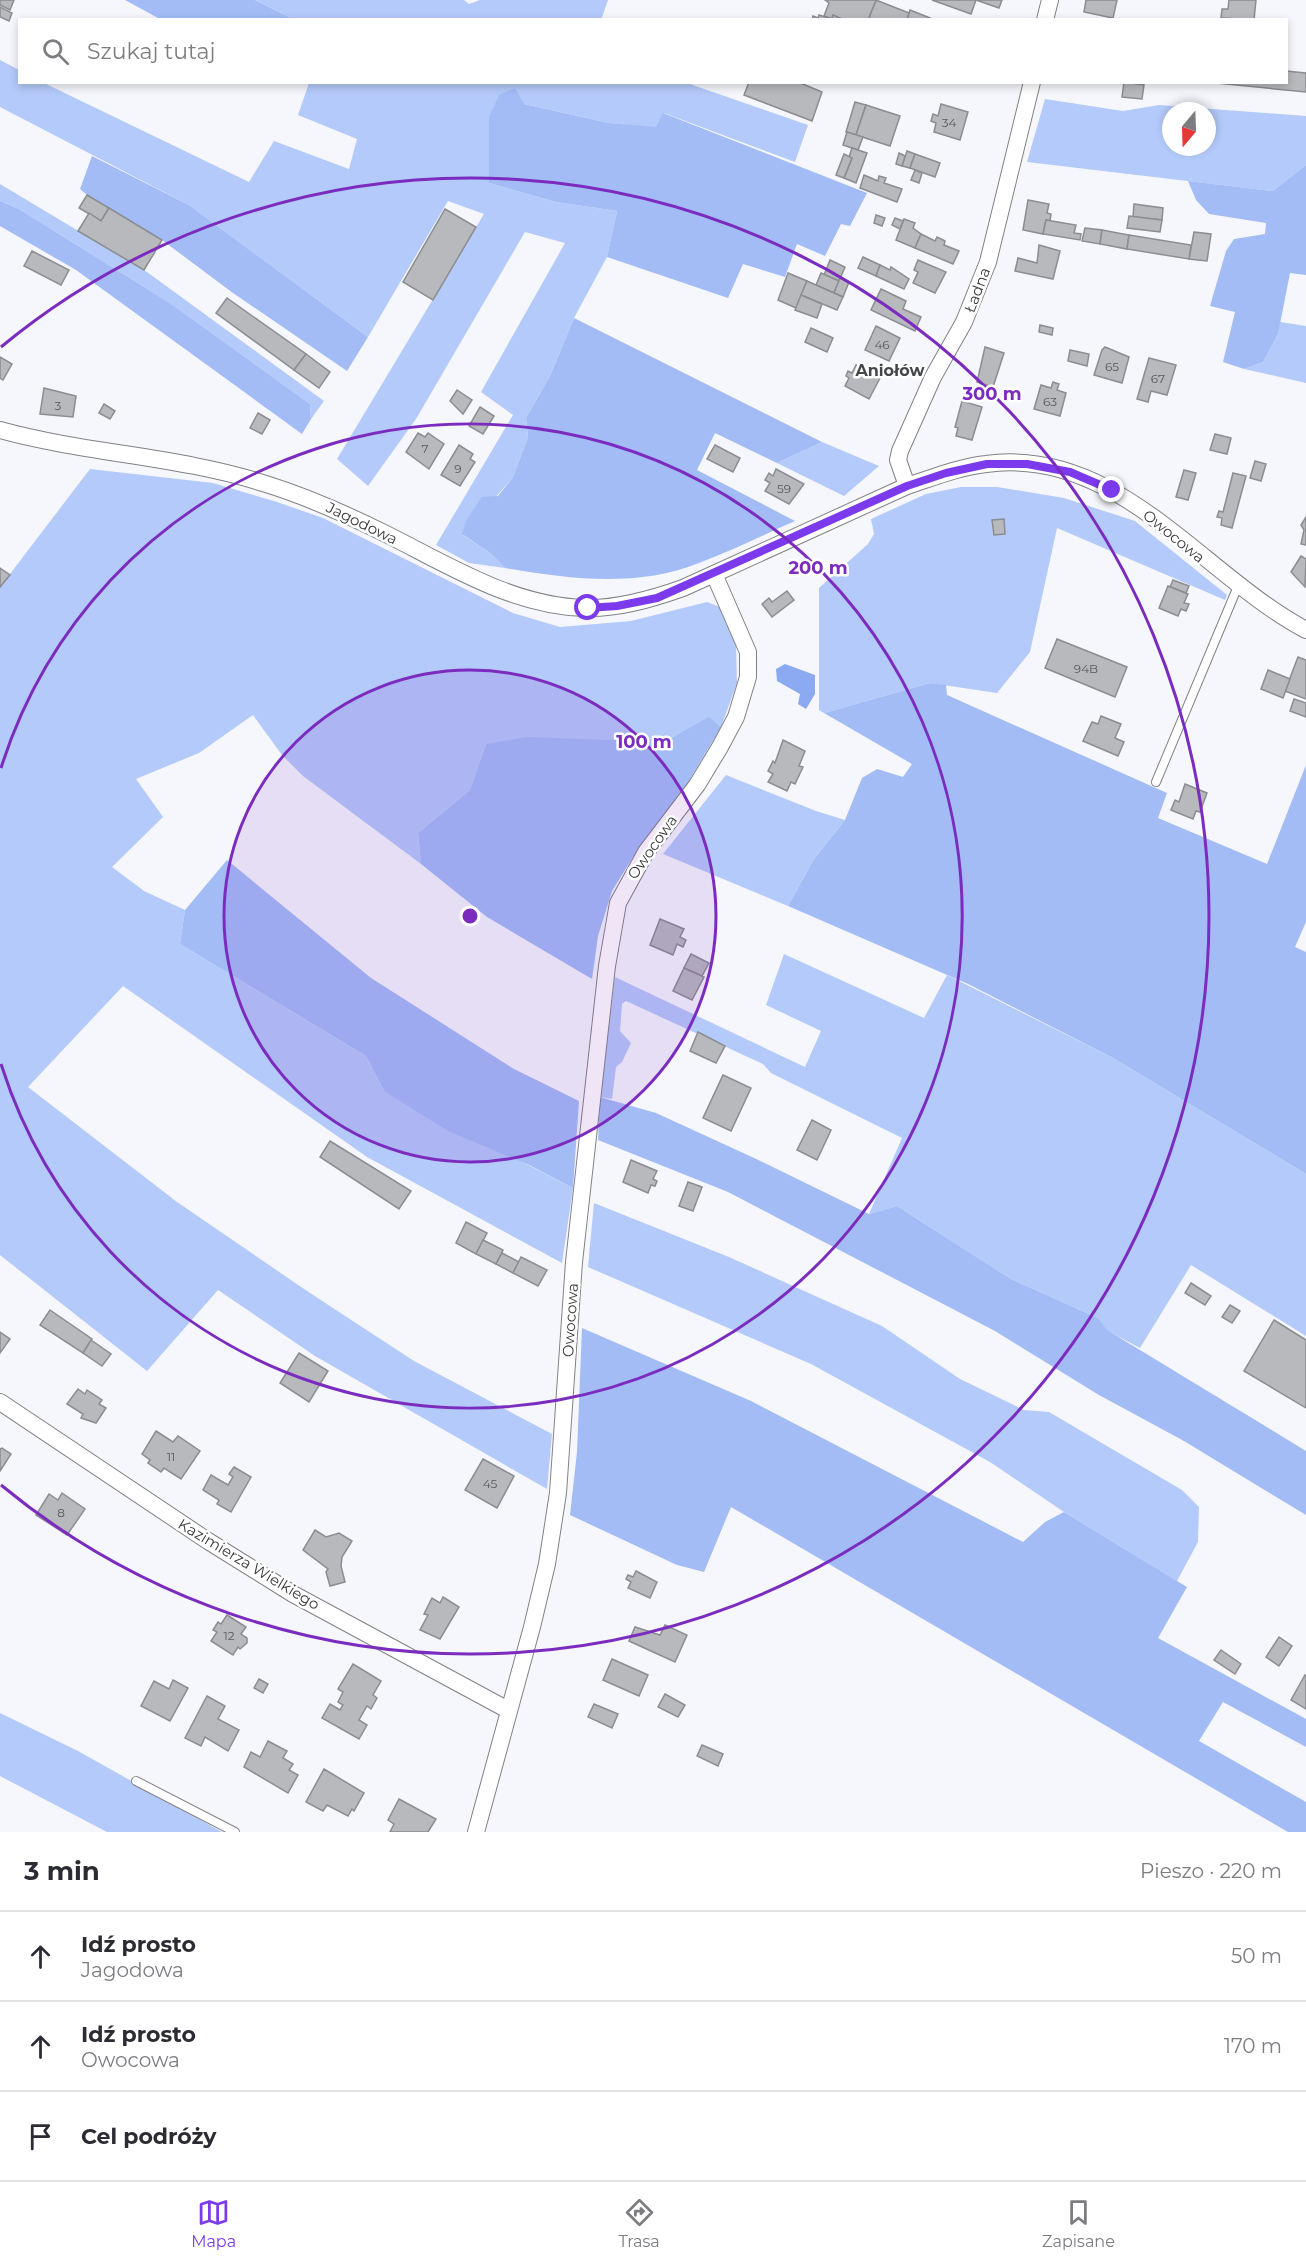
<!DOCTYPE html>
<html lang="pl">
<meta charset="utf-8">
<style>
body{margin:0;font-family:Montserrat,sans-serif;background:#f2f2f3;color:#2b2b33}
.compass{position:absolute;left:1162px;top:102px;width:54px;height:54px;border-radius:50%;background:#fff;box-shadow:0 3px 9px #0003;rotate:199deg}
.stop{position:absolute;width:18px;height:18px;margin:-14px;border:4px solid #7c3aed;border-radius:50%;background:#fff}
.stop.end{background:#7c3aed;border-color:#fff;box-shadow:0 2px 6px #0008}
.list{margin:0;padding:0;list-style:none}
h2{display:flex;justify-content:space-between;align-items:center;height:78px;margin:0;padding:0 24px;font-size:26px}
h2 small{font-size:20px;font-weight:400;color:#7c7c81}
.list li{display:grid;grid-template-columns:39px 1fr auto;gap:18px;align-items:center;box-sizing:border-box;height:90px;padding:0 24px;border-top:2px solid #e1e1e2}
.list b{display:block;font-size:22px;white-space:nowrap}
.list p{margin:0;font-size:20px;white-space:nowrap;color:#7c7c81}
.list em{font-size:20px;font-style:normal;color:#7c7c81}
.icon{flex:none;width:33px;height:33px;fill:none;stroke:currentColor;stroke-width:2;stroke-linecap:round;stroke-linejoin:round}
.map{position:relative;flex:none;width:1306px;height:1832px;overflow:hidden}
.search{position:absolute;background:#fff;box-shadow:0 3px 9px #0003;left:18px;right:18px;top:18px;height:66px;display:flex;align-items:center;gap:15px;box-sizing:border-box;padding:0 21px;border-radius:0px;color:#7c7c81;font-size:22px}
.sheet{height:348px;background:#fff}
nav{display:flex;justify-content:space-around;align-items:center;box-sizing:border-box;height:84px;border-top:2px solid #e1e1e2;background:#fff;font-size:16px;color:#7c7c81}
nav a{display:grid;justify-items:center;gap:3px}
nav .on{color:#7c3aed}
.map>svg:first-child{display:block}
.green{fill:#b4cafa;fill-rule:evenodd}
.forest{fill:#a3bcf6}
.water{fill:#8baaf1}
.building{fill:#b7b9bd;stroke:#8b8d90;stroke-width:1.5}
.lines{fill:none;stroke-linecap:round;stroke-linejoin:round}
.lane-casing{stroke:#808285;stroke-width:10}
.street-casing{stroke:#808285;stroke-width:18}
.lane{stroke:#fff;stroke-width:8}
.street{stroke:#fff;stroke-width:16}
.route{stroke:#7c3aed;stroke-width:8}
.ring{fill:none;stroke:#7b2cbf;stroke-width:3}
.labels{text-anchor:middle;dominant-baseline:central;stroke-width:5;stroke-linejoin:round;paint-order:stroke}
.number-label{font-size:12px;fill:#58595c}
.street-label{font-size:15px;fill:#38393b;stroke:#fff}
.neighbourhood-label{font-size:16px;font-weight:bold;fill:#444649;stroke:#fff}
.centre{fill:#7b2cbf;stroke:#fff;stroke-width:3}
.ring-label{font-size:18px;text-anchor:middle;font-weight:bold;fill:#7b2cbf;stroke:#fff;stroke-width:5;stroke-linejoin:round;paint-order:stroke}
</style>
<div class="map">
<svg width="1306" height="1832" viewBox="0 0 1306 1832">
<rect width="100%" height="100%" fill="#f5f7fc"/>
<!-- green -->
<g class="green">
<path d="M255 0H464L469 4 480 0H608L601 20 293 19Z"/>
<path d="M0 60 19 70 20 82 44 83 249 182 274 141 349 169 357 139 298 115 309 83H687L808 125 795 162 664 113 656 128 609 123 524 104 489 183 556 202 617 211 607 257 574 318 550 376 526 418 528 437 513 477 463 535 490 553 505 568 469 563 436 545 513 415 481 392 565 243 525 232 416 419 368 486 337 459 484 214 448 201 368 337 189 205 0 107Z"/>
<path d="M1045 99 1123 111 1159 105 1306 116V165L1273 191 1027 162ZM1171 111H1207V147H1171Z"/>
<path d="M0 184 147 272 324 401 311 419 310 404 170 303 19 209 0 201Z"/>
<path d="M1280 322 1306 326V383L1244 369 1263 362 1278 334Z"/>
<path d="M822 442 879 466 844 496 777 463Z"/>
<path d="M90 469 213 483 277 502 323 518 513 613 560 627 631 621 707 602 720 607 736 646 737 683 721 727 709 718 671 738 486 744 470 790 418 833 421 864 303 776 282 755 253 715 199 753 136 779 163 817 112 867 144 891 185 910 180 944 366 1056 384 1091 573 1188 562 1263 367 1157 123 986 28 1087 177 1202 307 1291 414 1361 552 1434 547 1489 315 1356 218 1290 147 1371 0 1255V587Z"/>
<path d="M961 487H997L1064 498 1135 521 1227 595 1225 600 1057 528 1030 652 997 693 930 683 824 713 819 710V588L868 544 874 534 871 519 926 494Z"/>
<path d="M726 775 816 811 845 820 814 859 788 906 663 854Z"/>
<path d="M784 954 924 1018 947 975 1113 1058 1306 1174V1336L1191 1265 1140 1348 1106 1330 1098 1318 1011 1279 897 1206 869 1214 902 1138 771 1073 763 1064 626 1001 622 1004 620 1031 631 1043 622 1062 616 1067 612 1099 600 1097 615 977 805 1067 821 1031 766 1005Z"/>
<path d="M594 1203 729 1257 882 1326 960 1379 1024 1410 1049 1412 1182 1490 1199 1507 1198 1542 1177 1581 1064 1512 990 1462 811 1364 588 1267Z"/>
<path d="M0 1713 78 1751 222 1832H107L0 1776Z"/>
</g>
<!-- forest -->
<g class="forest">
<path d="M125 0H255L293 19H160Z"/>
<path d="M515 88 524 104 609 123 656 127 663 113 867 193 850 226 841 224 825 256 797 244 785 277 743 264 728 298 607 257 617 211 556 202 489 183V117L499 95Z"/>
<path d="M92 156 189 205 368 337 347 371 233 293 162 240 87 195 80 189Z"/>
<path d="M1306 165V275L1290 273 1278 334 1263 362 1244 369 1223 362 1235 312 1210 306 1226 251 1234 239 1265 234 1266 223 1209 214 1196 200 1188 181 1273 191Z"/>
<path d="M0 201 19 209 170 303 310 404 311 419 302 434 76 270 0 226Z"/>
<path d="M574 318 822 442 777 463 715 433 697 470 795 521C763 535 731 551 699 563 637 588 569 579 505 568L490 553 462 534 466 521 482 497 498 496 513 477 528 437 526 418 550 376Z"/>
<path d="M930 683 946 685 947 695 1167 793 1158 818 1267 864 1306 765V922L1295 947 1306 952V1174L1113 1058 968 984 788 906 814 859 845 820 862 778 877 769 903 777 912 764 824 713Z"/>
<path d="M709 717 721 727 683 791 633 857 612 891 598 936 592 979 487 917 421 864 418 833 470 790 486 744 528 737 607 740 671 738Z"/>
<path d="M227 860 371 978 514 1069 579 1101 573 1188 529 1165 448 1131 384 1091 366 1056 180 944 185 910Z"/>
<path d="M600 1097 656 1113 752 1157 869 1214 897 1206 1011 1279 1098 1318 1107 1330 1306 1451V1515L1184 1441 1099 1395 995 1331 728 1192 598 1140Z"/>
<path d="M582 1328 751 1401 1023 1542 1045 1522 1064 1512 1187 1587 1158 1638 1306 1719V1747L1223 1702 1199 1741 1306 1802V1832H1288L731 1507 704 1572 677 1565 570 1515 577 1452Z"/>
</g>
<!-- water -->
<path class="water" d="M785 664 815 675V694L806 709 798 704 800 694 777 681 776 669Z"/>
<!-- building -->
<g class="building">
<path d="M0 0H14L10 10 0 5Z"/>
<path d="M876 0 909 13 907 20H868Z"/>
<path d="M876 0 868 20H844L833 15 832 19 824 16 829 3 825 0Z"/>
<path d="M932 0H976L971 14Z"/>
<path d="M976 0H1002L999 8Z"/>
<path d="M1086 0H1117L1113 18 1084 12Z"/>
<path d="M1229 0H1256L1254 20 1221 18 1222 9H1228Z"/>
<path d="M0 7 12 13 9 21 0 17Z"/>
<path d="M910 10 935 20H907Z"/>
<path d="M819 15 832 19 833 15 844 20H812L813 16 818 18Z"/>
<path d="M1286 71 1306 73V92L1206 82H1286Z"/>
<path d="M749 82H798L822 92 812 121 744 95Z"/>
<path d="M1124 82 1144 85 1142 99 1122 97Z"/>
<path d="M855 102 866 105 856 135 846 132Z"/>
<path d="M941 104 968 112 960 140 934 132 936 123 931 121 933 114 938 116Z"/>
<path d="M866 105 900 116 890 146 856 135Z"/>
<path d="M847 132 863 137 858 150 843 145Z"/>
<path d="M852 148 867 153 856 183 844 178 852 158 849 157Z"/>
<path d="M907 151 915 154 910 168 902 166Z"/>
<path d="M899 153 905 156 902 166 896 164Z"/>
<path d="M844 154 852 158 844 178 836 175Z"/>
<path d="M915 154 940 163 935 177 910 168Z"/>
<path d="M915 170 922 173 919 183 911 180Z"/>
<path d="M864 175 878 181 879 176 886 178 884 183 902 189 897 202 860 188Z"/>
<path d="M87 195 109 208 101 221 79 208Z"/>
<path d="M1028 200 1049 204 1047 213 1051 214 1050 221 1046 220 1043 234 1023 230Z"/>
<path d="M1134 204 1163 208 1162 220 1133 217Z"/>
<path d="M109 208 162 240 144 270 78 231 89 213 101 221Z"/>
<path d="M445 209 476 227 433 300 403 282Z"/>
<path d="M876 215 885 218 882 226 874 223Z"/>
<path d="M1129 216 1162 220 1160 232 1127 228Z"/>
<path d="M895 218 903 221 900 229 892 225Z"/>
<path d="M904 219 915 223 913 228 921 234 915 248 896 240Z"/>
<path d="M1046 220 1076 225 1074 233 1081 234 1080 240 1043 234Z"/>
<path d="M1085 228 1102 230 1100 244 1082 241Z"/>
<path d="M1102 230 1129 235 1127 249 1100 244Z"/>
<path d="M1194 232 1211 234 1207 261 1189 259Z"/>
<path d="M921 234 935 241 937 237 945 241 944 245 959 251 953 264 915 248Z"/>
<path d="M1129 235 1191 245 1189 259 1127 249Z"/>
<path d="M1039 245 1060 251 1053 279 1015 271 1018 258 1037 263Z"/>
<path d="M32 251 69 270 61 285 24 266Z"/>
<path d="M863 257 880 265 876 276 858 268Z"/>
<path d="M830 260 845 267 839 281 824 275Z"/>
<path d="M918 260 946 272 935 293 913 283 918 272 914 270Z"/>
<path d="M880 265 890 270 891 267 909 279 904 289 876 276Z"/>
<path d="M788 273 807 281 796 308 778 300Z"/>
<path d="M821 273 839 281 834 293 816 285Z"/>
<path d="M840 278 849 282 843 297 834 293Z"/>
<path d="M807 281 843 297 837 310 801 295Z"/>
<path d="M881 289 906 301 903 309 921 317 915 331 871 310Z"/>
<path d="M801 295 822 304 817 318 795 310Z"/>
<path d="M227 298 306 354 294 370 216 313Z"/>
<path d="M1040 325 1053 328 1052 335 1039 332Z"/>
<path d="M876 326 900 338 889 361 865 350Z"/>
<path d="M811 328 833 338 827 352 805 342Z"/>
<path d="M985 347 1004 353 993 387 977 382Z"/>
<path d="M1105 347 1129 357 1122 383 1094 375 1102 350Z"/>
<path d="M1070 350 1089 354 1087 366 1068 361Z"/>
<path d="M306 354 330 372 319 388 294 370Z"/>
<path d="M0 357 12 364 3 380 0 378Z"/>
<path d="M1149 358 1176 365 1167 395 1151 391 1148 402 1137 399Z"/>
<path d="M856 365 880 378 869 399 845 386 849 378 846 376 848 371 852 373Z"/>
<path d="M1053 382 1059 384 1057 390 1066 393 1060 416 1034 409 1041 385 1051 388Z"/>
<path d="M44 388 76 396 73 417 40 414Z"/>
<path d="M457 390 472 400 463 414 450 401Z"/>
<path d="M962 401 982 407 972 440 956 436 958 428 955 427Z"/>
<path d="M104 404 115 411 110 419 99 413Z"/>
<path d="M480 407 494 416 483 434 469 426Z"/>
<path d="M258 413 270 420 262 434 250 428Z"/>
<path d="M418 433 425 437 428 433 444 444 429 469 406 452Z"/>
<path d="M1215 434 1231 438 1227 454 1210 450Z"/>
<path d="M459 445 473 454 470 459 475 462 460 486 441 475Z"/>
<path d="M715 445 740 458 733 472 707 459Z"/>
<path d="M1255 461 1266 464 1261 481 1250 478Z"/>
<path d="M776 469 804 484 789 504 765 491 770 483 765 480 769 473 773 476Z"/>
<path d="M1184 470 1196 473 1188 500 1176 497Z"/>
<path d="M1233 473 1246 476 1232 528 1221 525 1222 518 1217 517 1219 511 1223 512Z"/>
<path d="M1306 517V545L1301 544 1304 530 1301 525Z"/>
<path d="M1004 519 1005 534 994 535 992 520Z"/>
<path d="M1301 556 1306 559 1305 587 1291 572Z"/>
<path d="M0 568 10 575 0 587Z"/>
<path d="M1173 580 1189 586 1186 593 1170 587Z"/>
<path d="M1168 586 1188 594 1184 603 1189 604 1186 611 1181 609 1178 616 1159 608Z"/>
<path d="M787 591 794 600 772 617 762 604 769 598 772 602Z"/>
<path d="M1057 639 1127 667 1115 697 1045 668Z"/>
<path d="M1298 657 1306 660V699L1285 691Z"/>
<path d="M1268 670 1290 679 1283 698 1261 689Z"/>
<path d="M1294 699 1306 703V717L1290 711Z"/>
<path d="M1101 716 1121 724 1115 738 1124 742 1118 756 1083 741 1092 722 1098 724Z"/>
<path d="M783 740 805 751 799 766 803 767 795 784 791 782 787 791 768 782 773 774 768 771 773 761 775 763Z"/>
<path d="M1185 784 1207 793 1200 812 1196 811 1193 819 1171 810 1175 800 1179 802Z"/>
<path d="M660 919 684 929 680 937 686 940 683 947 677 944 673 955 650 945Z"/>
<path d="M691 954 709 963 702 976 684 968Z"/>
<path d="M684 968 704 977 692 1000 673 991Z"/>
<path d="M698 1032 725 1046 716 1063 690 1051Z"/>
<path d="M723 1075 751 1088 731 1131 703 1118Z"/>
<path d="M812 1120 831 1130 817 1160 797 1150Z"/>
<path d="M330 1141 411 1191 399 1209 320 1157Z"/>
<path d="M631 1160 657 1171 653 1179 657 1181 655 1186 651 1185 648 1193 623 1182Z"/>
<path d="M688 1182 702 1187 693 1211 679 1206Z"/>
<path d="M466 1222 487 1233 476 1254 456 1243Z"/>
<path d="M483 1240 503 1250 496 1264 476 1254Z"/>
<path d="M502 1253 519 1262 513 1273 496 1264Z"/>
<path d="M521 1257 547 1270 538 1286 513 1273Z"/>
<path d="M1191 1283 1211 1296 1205 1305 1185 1293Z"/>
<path d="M1230 1305 1240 1311 1232 1323 1222 1317Z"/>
<path d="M50 1310 92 1339 83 1353 40 1325Z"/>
<path d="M1274 1320 1306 1340V1408L1244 1371Z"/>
<path d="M0 1332 10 1339 0 1353Z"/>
<path d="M91 1340 111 1354 102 1366 83 1353Z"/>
<path d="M299 1353 328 1371 309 1402 280 1383Z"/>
<path d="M78 1389 85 1394 87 1390 102 1400 99 1404 106 1408 96 1423 81 1418 83 1414 67 1404Z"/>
<path d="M156 1431 173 1442 178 1436 200 1451 181 1479 164 1468 161 1472 148 1463 150 1460 142 1454Z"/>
<path d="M2 1448 11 1454 0 1471V1449Z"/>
<path d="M483 1459 514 1476 497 1508 465 1490Z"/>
<path d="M234 1467 251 1477 231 1512 217 1504 219 1500 203 1490 211 1475 228 1485 233 1477 229 1474Z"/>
<path d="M62 1493 85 1509 67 1535 36 1515 49 1494 58 1500Z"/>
<path d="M315 1530 326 1537 339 1533 352 1541 342 1557 341 1566 345 1582 330 1586 326 1572 328 1569 303 1550Z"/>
<path d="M636 1571 657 1582 650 1598 628 1588 631 1582 626 1579 628 1575 633 1577Z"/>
<path d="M443 1597 459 1607 440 1639 420 1630 428 1615 424 1614 432 1598 440 1603Z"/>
<path d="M227 1615 246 1627 241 1634 247 1638V1643L240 1649 238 1647 233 1655 211 1641 217 1632 213 1630 218 1622 221 1624Z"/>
<path d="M665 1625 687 1635 675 1662 629 1641 635 1627 660 1635Z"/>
<path d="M1279 1637 1292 1646 1279 1666 1266 1657Z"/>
<path d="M1221 1650 1241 1664 1235 1674 1214 1660Z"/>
<path d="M612 1659 648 1675 639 1696 603 1680Z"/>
<path d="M353 1664 381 1681 373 1695 377 1698 371 1709 367 1706 359 1720 367 1725 359 1739 322 1718 330 1704 340 1710 343 1705 338 1702 343 1692 338 1689Z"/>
<path d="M1305 1675 1306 1676V1709L1291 1700Z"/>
<path d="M259 1679 268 1684 263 1693 254 1688Z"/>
<path d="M173 1680 188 1688 170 1721 141 1706 154 1681 169 1689Z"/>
<path d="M665 1694 685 1705 678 1717 658 1707Z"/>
<path d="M207 1696 225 1706 218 1719 239 1730 228 1751 205 1737 201 1746 185 1738Z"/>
<path d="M594 1704 618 1714 612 1728 588 1717Z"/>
<path d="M268 1741 287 1751 283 1758 293 1764 289 1770 298 1775 288 1793 244 1767 251 1752 260 1757Z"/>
<path d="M702 1745 723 1754 718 1766 697 1756Z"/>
<path d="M324 1769 364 1793 354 1811 352 1809 348 1816 327 1805 323 1811 306 1802Z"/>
<path d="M399 1799 436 1819 428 1832H390L394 1824 388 1820Z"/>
</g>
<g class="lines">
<defs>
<g id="lane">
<path d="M1156 782 1238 586"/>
<path d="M136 1781 235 1832"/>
</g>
<g id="street">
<path d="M1045 20 1050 0"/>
<path d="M0 430C87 454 180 456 266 484 308 497 348 515 388 535 450 566 513 606 585 608 618 609 652 599 683 588L907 486C932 478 959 467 986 464 1118 446 1202 575 1306 630"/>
<path d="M907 486 898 460 900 451 933 377 964 322 988 262 1032 82"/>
<path d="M0 1402 208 1541 293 1594 508 1710"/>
<path d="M476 1832 532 1627 547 1564 558 1493 574 1262 607 966 618 903 646 852 697 785 720 747 736 717 748 677V652L714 574"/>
</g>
</defs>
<!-- lane casing -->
<use href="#lane" class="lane-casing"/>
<!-- street casing -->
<use href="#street" class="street-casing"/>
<!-- lane -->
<use href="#lane" class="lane"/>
<!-- street -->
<use href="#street" class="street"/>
</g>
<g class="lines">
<!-- route -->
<path class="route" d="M588 608 617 606 657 598 907 486 946 473 987 464H1027L1070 472 1112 490"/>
</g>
<!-- distance rings -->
<circle cx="470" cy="916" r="246" fill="#7b2cbf" fill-opacity=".12"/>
<g class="ring">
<circle cx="470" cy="916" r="246"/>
<path d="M1 768A492 492 0 1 1 1 1064"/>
<path d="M1 347A738 738 0 1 1 1 1485"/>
</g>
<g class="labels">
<!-- number labels -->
<g class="number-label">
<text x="949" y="122">34</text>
<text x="882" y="344">46</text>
<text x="1112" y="366">65</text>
<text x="1158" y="378">67</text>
<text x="1050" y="401">63</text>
<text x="58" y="405">3</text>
<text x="425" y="448">7</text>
<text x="458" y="468">9</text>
<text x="784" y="488">59</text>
<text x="1086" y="668">94B</text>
<text x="171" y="1456">11</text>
<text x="490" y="1483">45</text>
<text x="61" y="1512">8</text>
<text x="229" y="1635">12</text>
</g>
<!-- street labels -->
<g class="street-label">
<text transform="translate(977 290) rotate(-69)">Ładna</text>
<text transform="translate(362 523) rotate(26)">Jagodowa</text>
<text transform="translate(1174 536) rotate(39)">Owocowa</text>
<text transform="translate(652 847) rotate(-55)">Owocowa</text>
<text transform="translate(570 1320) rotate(-86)">Owocowa</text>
<text transform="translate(249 1564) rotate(31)">Kazimierza Wielkiego</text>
</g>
<!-- neighbourhood labels -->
<g class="neighbourhood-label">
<text x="890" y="370">Aniołów</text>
</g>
</g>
<circle cx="470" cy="916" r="9" class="centre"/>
<g class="ring-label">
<text x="992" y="400">300 m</text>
<text x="818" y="574">200 m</text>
<text x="644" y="748">100 m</text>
</g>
</svg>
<svg class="compass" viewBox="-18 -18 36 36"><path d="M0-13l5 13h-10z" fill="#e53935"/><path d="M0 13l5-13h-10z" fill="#7c7c81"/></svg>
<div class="stop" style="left:588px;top:608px"></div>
<div class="stop end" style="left:1112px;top:490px"></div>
<div class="search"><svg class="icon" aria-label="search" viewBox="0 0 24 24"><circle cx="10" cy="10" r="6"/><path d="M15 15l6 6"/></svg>Szukaj tutaj</div>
</div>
<section class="sheet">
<h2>3 min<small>Pieszo · 220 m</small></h2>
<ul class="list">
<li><svg class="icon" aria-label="ahead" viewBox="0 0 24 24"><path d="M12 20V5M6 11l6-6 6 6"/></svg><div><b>Idź prosto</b><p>Jagodowa</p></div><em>50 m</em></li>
<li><svg class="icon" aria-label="ahead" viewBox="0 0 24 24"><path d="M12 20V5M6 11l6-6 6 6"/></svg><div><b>Idź prosto</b><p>Owocowa</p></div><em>170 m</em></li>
<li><svg class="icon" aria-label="arrive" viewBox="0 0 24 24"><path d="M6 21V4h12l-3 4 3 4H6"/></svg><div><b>Cel podróży</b></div></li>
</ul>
</section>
<nav>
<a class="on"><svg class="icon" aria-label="map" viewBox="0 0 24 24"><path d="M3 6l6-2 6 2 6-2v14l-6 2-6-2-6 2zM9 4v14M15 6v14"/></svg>Mapa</a>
<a><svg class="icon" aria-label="directions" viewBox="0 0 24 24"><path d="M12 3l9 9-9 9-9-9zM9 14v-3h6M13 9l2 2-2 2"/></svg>Trasa</a>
<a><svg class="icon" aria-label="saved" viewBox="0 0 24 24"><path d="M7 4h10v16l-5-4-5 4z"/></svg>Zapisane</a>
</nav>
